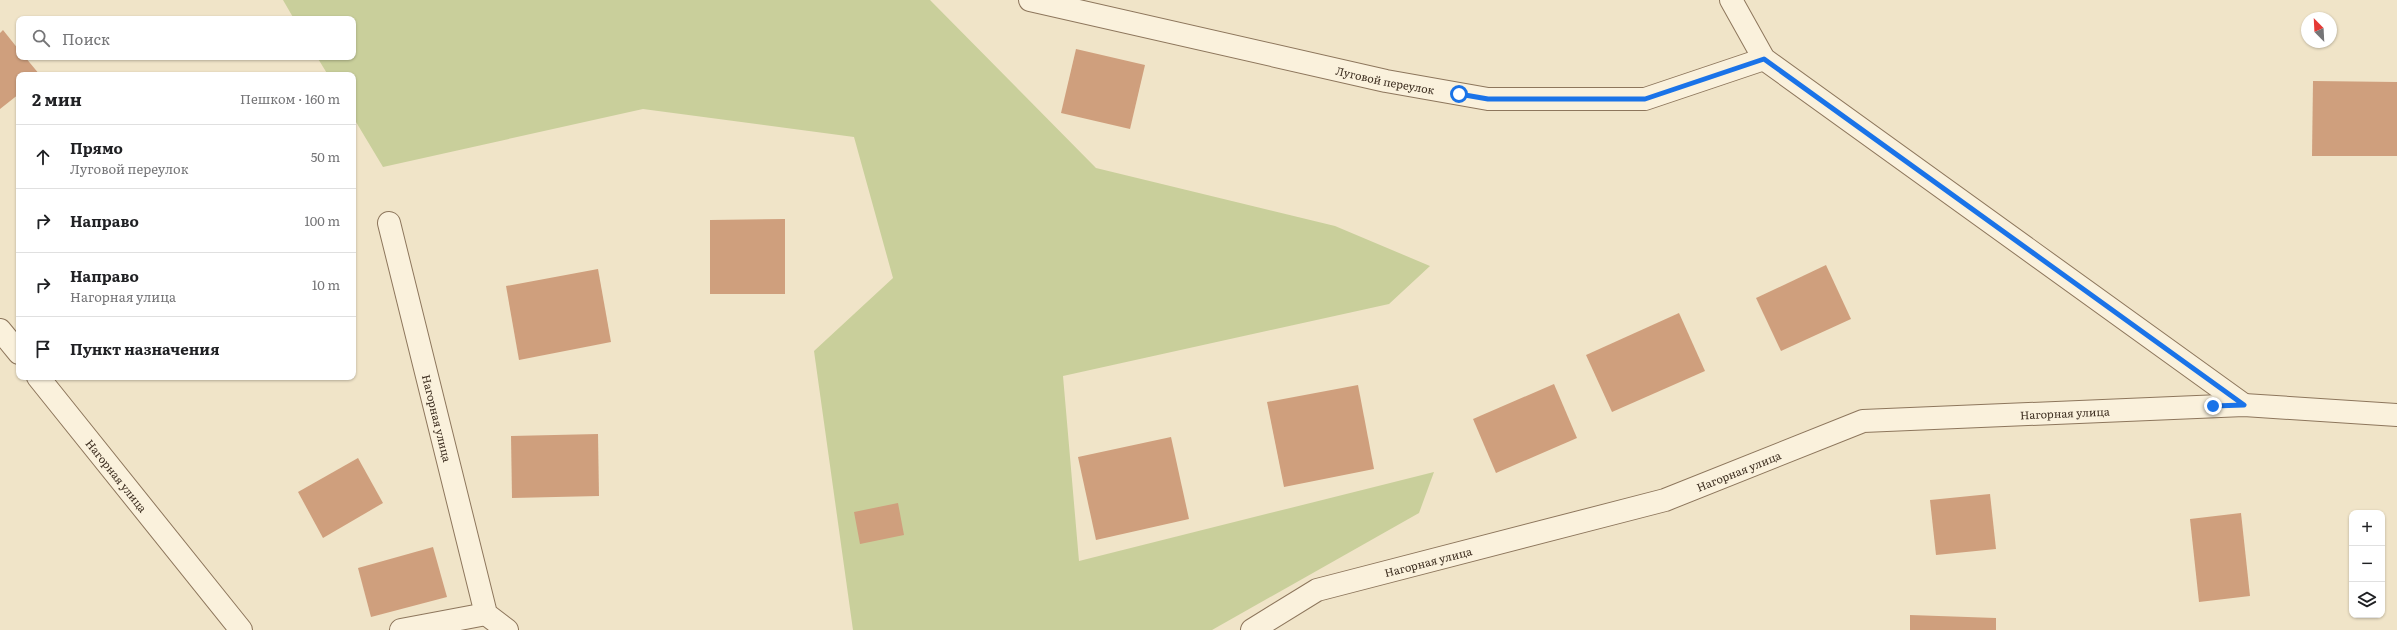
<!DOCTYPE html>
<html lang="ru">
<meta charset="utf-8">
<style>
body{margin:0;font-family:Literata,serif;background:#f6f6f6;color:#202124}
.controls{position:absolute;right:12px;bottom:12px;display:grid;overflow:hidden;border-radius:8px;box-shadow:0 1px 3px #0004}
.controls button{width:36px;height:36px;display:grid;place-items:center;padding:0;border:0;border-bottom:1px solid #e0e0e0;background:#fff;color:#202124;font:20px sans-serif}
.compass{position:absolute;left:2301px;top:12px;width:36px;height:36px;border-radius:50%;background:#fff;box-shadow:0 1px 3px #0004;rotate:336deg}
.stop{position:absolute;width:12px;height:12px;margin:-9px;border:3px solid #1a73e8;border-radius:50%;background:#fff}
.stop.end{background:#1a73e8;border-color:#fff;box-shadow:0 1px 4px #0008}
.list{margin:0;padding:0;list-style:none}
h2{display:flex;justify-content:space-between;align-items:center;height:52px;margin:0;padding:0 16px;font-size:17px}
h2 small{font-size:13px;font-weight:400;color:#757577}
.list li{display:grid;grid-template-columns:26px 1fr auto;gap:12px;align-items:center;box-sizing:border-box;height:64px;padding:0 16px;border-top:1px solid #e0e0e0}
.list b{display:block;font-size:15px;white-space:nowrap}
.list p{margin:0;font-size:13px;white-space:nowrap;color:#757577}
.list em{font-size:13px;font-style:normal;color:#757577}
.icon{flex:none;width:22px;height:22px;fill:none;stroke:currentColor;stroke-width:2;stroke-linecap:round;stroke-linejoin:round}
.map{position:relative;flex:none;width:2397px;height:630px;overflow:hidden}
.search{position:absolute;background:#fff;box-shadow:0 1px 3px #0004;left:16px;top:16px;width:340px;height:44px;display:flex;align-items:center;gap:10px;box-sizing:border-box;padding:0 14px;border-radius:8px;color:#757577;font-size:15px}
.panel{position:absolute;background:#fff;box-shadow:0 1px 3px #0004;left:16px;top:72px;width:340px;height:308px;border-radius:8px}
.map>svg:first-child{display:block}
.green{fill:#c9cf9b}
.building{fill:#cf9f7d}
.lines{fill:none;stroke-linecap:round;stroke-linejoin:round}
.minor-casing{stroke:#8d765c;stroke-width:24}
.minor{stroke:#faf1dc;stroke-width:22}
.route{stroke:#1a73e8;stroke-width:5}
.labels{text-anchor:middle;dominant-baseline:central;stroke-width:3;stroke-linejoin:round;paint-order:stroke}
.street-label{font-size:11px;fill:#3d2e20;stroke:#f7eed8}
</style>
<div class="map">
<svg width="2397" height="630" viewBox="0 0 2397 630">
<rect width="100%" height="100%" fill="#f0e4c8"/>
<!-- green -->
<path class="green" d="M283 0H930L1096 168 1335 226 1430 266 1389 304 1063 376 1079 561 1434 472 1419 513 1212 630H853L814 351 893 278 854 137 643 109 383 167 353 117V75H328L317 57H353V19H294Z"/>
<!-- building -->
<g class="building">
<path d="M3 30 19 50V57H25L40 75H19V94L0 109V33Z"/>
<path d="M1076 49 1145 65 1130 129 1061 113Z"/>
<path d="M2313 81 2397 82V156H2312Z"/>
<path d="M785 219V294H710V220Z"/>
<path d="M1826 265 1851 319 1781 351 1756 298Z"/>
<path d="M598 269 611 342 519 360 506 286Z"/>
<path d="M1679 313 1705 371 1612 412 1586 355Z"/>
<path d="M1554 384 1577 438 1496 473 1473 419Z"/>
<path d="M1358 385 1374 469 1284 487 1267 402Z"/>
<path d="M598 434 599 496 512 498 511 436Z"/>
<path d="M1171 437 1189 519 1096 540 1078 457Z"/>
<path d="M358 458 383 503 323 538 298 492Z"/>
<path d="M1990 494 1996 549 1936 555 1930 500Z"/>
<path d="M898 503 904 535 860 544 854 512Z"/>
<path d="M2241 513 2250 596 2199 602 2190 519Z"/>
<path d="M433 547 447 597 371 617 358 568Z"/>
<path d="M1910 615 1996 618V630H1910Z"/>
</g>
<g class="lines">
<defs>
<g id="minor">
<path id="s1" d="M1030 0 1386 81 1488 99H1645L1764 59"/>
<path d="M1731 0 1764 59 2244 405"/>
<path id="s2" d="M389 223 486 614 507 630"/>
<path d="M0 330 19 353"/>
<path id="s3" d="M38 377 241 630"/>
<path d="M401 630 486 614"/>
<path id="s4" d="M1252 630 1317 590 1665 500 1863 421 2244 405 2397 415"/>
</g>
</defs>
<!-- minor casing -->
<use href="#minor" class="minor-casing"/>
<!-- minor -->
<use href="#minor" class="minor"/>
</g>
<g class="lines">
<!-- route -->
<path class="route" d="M1459 94 1488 99H1645L1764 59 2244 405 2213 406"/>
</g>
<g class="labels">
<!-- street labels -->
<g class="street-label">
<text stroke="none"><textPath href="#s1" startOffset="364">Луговой переулок</textPath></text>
<text stroke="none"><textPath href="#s4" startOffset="851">Нагорная улица</textPath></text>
<text stroke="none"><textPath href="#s2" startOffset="201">Нагорная улица</textPath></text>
<text stroke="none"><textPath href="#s4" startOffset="515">Нагорная улица</textPath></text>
<text stroke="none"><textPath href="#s3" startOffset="126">Нагорная улица</textPath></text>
<text stroke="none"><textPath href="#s4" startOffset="191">Нагорная улица</textPath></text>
</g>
</g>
</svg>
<div class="controls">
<button>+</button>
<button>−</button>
<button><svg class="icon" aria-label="layers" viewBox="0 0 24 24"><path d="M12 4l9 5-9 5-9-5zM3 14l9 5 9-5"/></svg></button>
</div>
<svg class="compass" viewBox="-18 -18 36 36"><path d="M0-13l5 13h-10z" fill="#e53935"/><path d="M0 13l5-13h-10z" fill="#757577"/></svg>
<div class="stop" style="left:1459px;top:94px"></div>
<div class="stop end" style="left:2213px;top:406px"></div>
<div class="search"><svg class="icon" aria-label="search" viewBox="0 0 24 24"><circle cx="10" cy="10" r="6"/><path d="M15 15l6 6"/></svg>Поиск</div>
<section class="panel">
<h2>2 мин<small>Пешком · 160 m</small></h2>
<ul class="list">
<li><svg class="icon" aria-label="ahead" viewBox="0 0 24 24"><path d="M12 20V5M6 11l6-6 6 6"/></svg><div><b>Прямо</b><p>Луговой переулок</p></div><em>50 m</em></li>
<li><svg class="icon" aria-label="right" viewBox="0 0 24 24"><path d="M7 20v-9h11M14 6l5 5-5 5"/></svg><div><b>Направо</b></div><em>100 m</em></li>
<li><svg class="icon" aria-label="right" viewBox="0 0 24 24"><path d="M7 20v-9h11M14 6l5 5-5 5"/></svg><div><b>Направо</b><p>Нагорная улица</p></div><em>10 m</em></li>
<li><svg class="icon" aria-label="arrive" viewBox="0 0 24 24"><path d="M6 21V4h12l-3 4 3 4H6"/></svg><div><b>Пункт назначения</b></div></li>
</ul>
</section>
</div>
